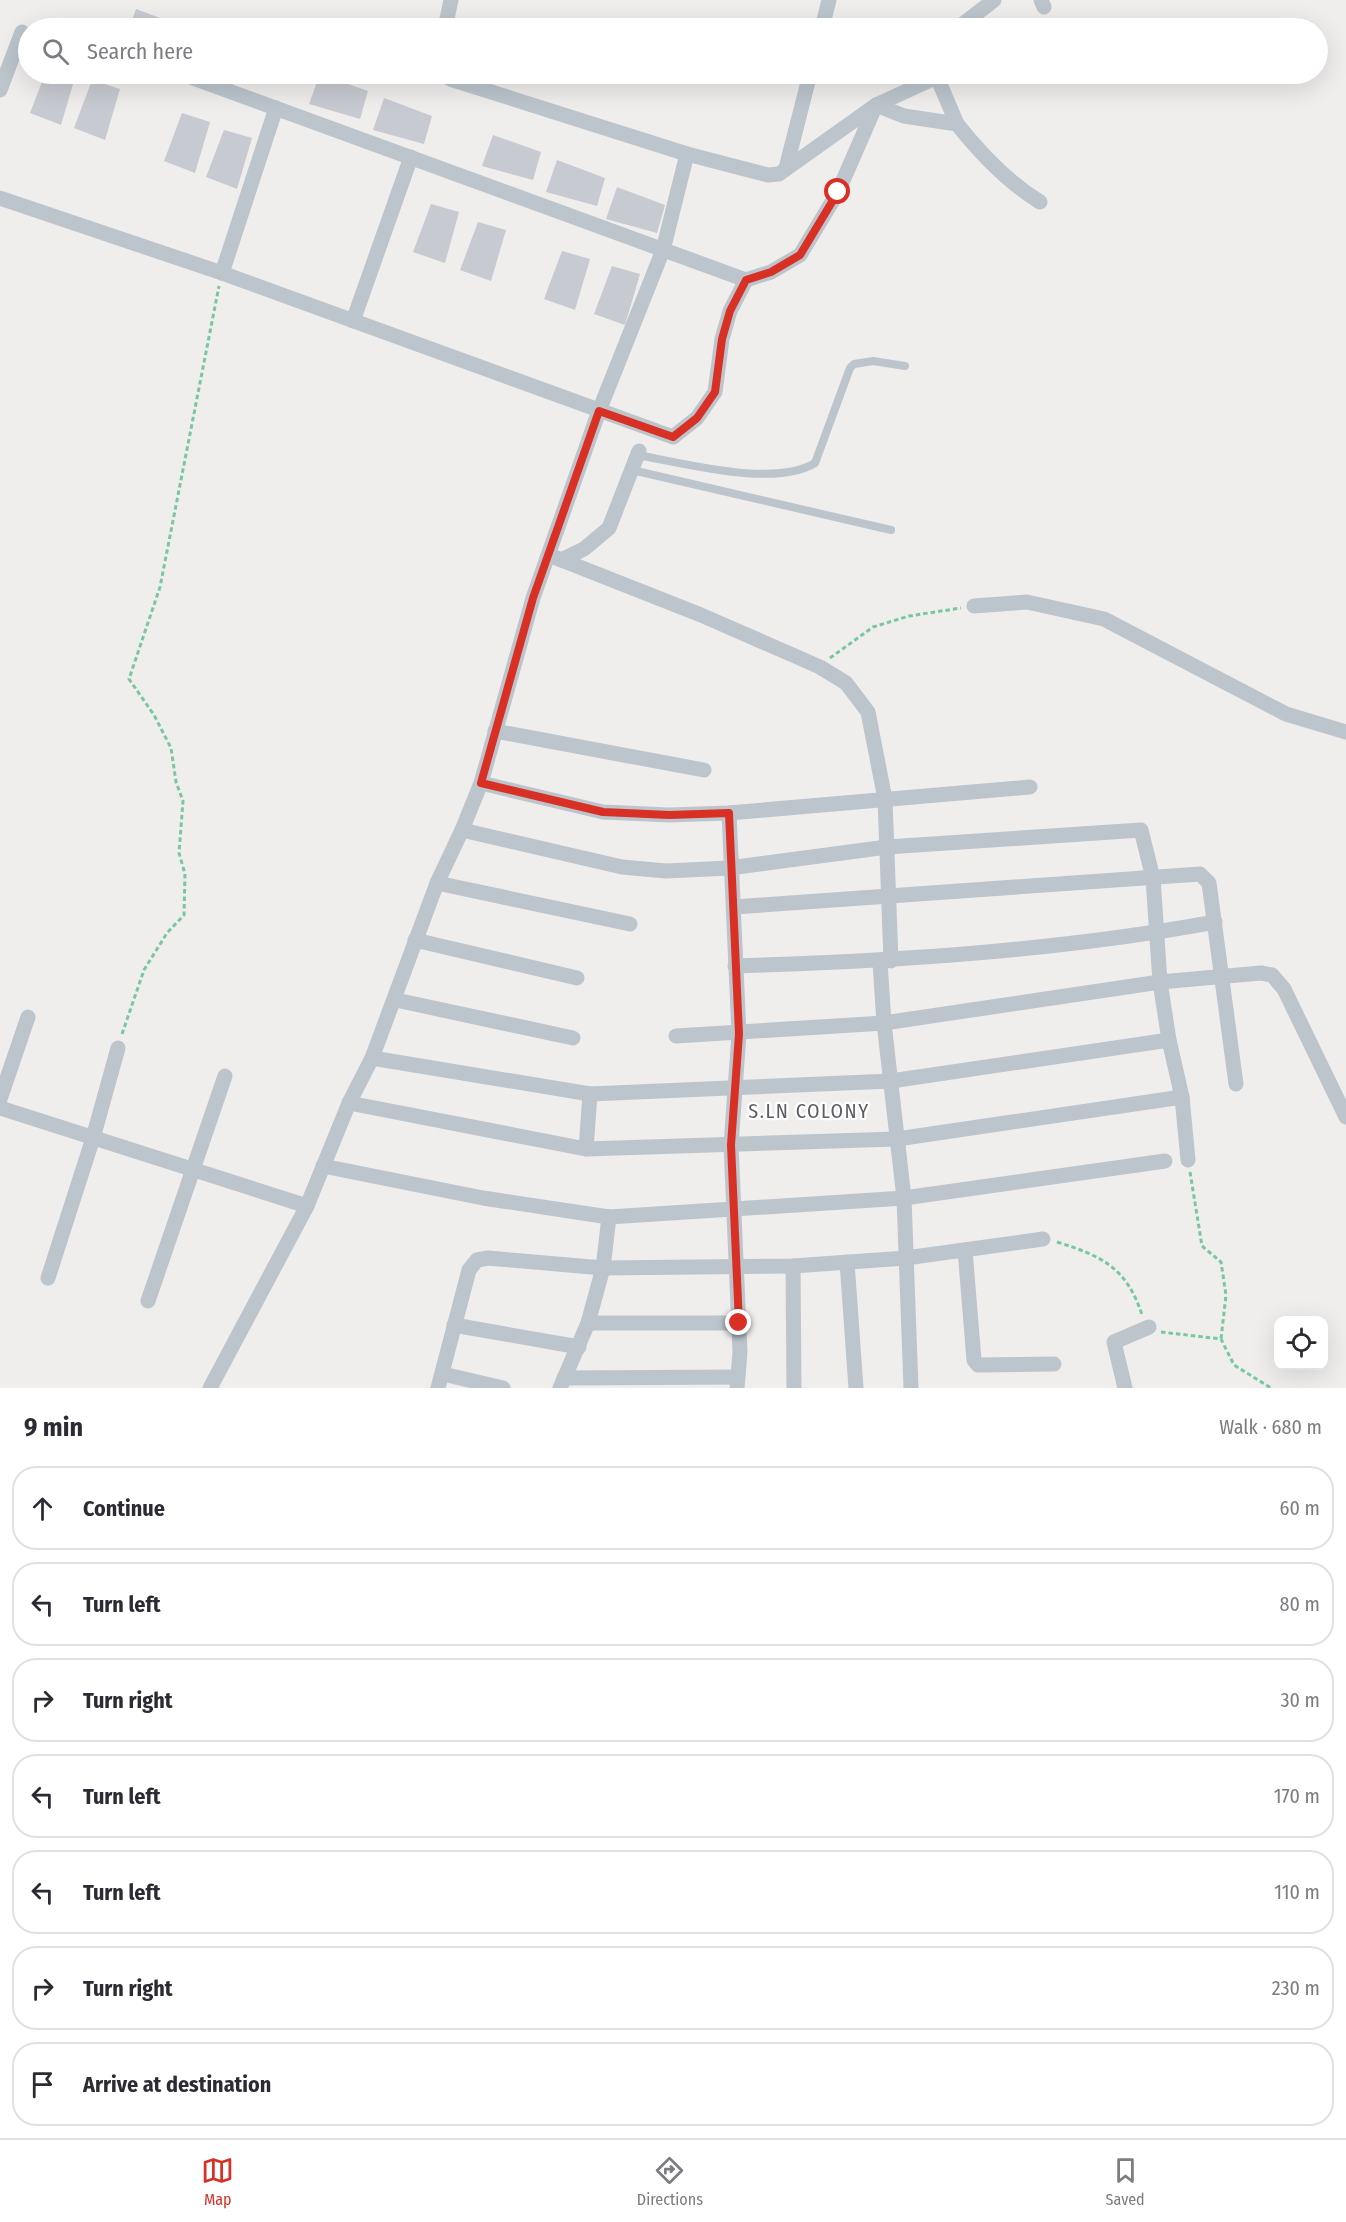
<!DOCTYPE html>
<meta charset="utf-8">
<style>
body{margin:0;font-family:"Fira Sans Condensed",sans-serif;background:#f7f7f7;color:#2b2b33}
.controls{position:absolute;right:18px;bottom:18px;display:grid;overflow:hidden;border-radius:12px;box-shadow:0 6px 24px #0002}
.controls button{width:54px;height:54px;display:grid;place-items:center;padding:0;border:0;border-bottom:2px solid #e1e1e2;background:#fff;color:#2b2b33;font:30px sans-serif}
.stop{position:absolute;width:18px;height:18px;margin:-14px;border:4px solid #d93025;border-radius:50%;background:#fff}
.stop.end{background:#d93025;border-color:#fff;box-shadow:0 2px 6px #0008}
.list{margin:0;padding:0;list-style:none}
h2{display:flex;justify-content:space-between;align-items:center;height:78px;margin:0;padding:0 24px;font-size:26px}
h2 small{font-size:20px;font-weight:400;color:#7c7c81}
.list li{display:grid;grid-template-columns:39px 1fr auto;gap:18px;align-items:center;box-sizing:border-box;height:84px;margin:0 12px 12px;padding:0 12px;border:2px solid #e1e1e2;border-radius:24px}
.list b{display:block;font-size:22px;white-space:nowrap}
.list em{font-size:20px;font-style:normal;color:#7c7c81}
.icon{flex:none;width:33px;height:33px;fill:none;stroke:currentColor;stroke-width:2;stroke-linecap:round;stroke-linejoin:round}
.map{position:relative;flex:none;width:1346px;height:1388px;overflow:hidden}
.search{position:absolute;background:#fff;box-shadow:0 6px 24px #0002;left:18px;right:18px;top:18px;height:66px;display:flex;align-items:center;gap:15px;box-sizing:border-box;padding:0 21px;border-radius:33px;color:#7c7c81;font-size:22px}
.sheet{height:750px;background:#fff}
nav{display:flex;justify-content:space-around;align-items:center;box-sizing:border-box;height:84px;border-top:2px solid #e1e1e2;background:#fff;font-size:16px;color:#7c7c81}
nav a{display:grid;justify-items:center;gap:3px}
nav .on{color:#d93025}
.map>svg:first-child{display:block}
.building{fill:#c7cad0}
.lines{fill:none;stroke-linecap:round;stroke-linejoin:round}
.path{stroke:#77c89f;stroke-width:3;stroke-dasharray:4.5 3;stroke-linecap:butt}
.service{stroke:#bcc5cc;stroke-width:8}
.minor{stroke:#bcc5cc;stroke-width:15}
.route{stroke:#d93025;stroke-width:8}
.labels{text-anchor:middle;dominant-baseline:central;stroke-width:4.5;stroke-linejoin:round;paint-order:stroke}
.quarter-label{font-size:20px;letter-spacing:1.5px;fill:#5a5e62;stroke:#fff}
</style>
<div class="map">
<svg width="1346" height="1388" viewBox="0 0 1346 1388">
<rect width="100%" height="100%" fill="#f0eded"/>
<!-- building -->
<g class="building">
<path d="M136 9 187 28H129Z"/>
<path d="M45 74H76L61 125 30 113Z"/>
<path d="M320 74 368 91 360 119 309 104Z"/>
<path d="M92 80 120 89 105 140 74 128Z"/>
<path d="M384 98 432 116 424 144 373 130Z"/>
<path d="M182 113 210 122 195 173 164 161Z"/>
<path d="M224 130 252 138 237 189 206 177Z"/>
<path d="M493 135 541 152 533 180 482 166Z"/>
<path d="M557 160 605 178 597 206 546 192Z"/>
<path d="M617 187 665 205 657 233 606 219Z"/>
<path d="M431 204 459 212 445 263 413 252Z"/>
<path d="M478 222 506 230 491 281 460 270Z"/>
<path d="M562 251 590 259 575 310 544 299Z"/>
<path d="M612 266 640 274 625 325 594 314Z"/>
</g>
<g class="lines">
<!-- path -->
<g class="path">
<path d="M830 658 873 627 909 616 961 608"/>
<path d="M122 1034 144 970 167 933 184 915 185 874 179 853 183 801 176 782 171 748 154 715 129 679 160 587 219 286"/>
<path d="M1190 1172 1202 1246 1221 1262 1226 1295 1221 1339"/>
<path d="M1057 1242C1102 1256 1127 1268 1142 1315"/>
<path d="M1161 1332 1221 1339 1234 1365 1271 1388"/>
</g>
<!-- service -->
<g class="service">
<path d="M637 455C685 463 774 488 815 463L850 368 854 364 873 361 905 366"/>
<path d="M632 470 891 530"/>
</g>
<!-- minor -->
<g class="minor">
<path d="M1041 0 1044 7"/>
<path d="M445 28 451 0"/>
<path d="M822 28 829 0"/>
<path d="M958 28 994 0"/>
<path d="M182 74 746 280"/>
<path d="M443 74 450 79 687 154 768 175 779 174 876 105 937 77V74"/>
<path d="M937 77 957 124"/>
<path d="M0 90 22 32"/>
<path d="M786 168 810 74"/>
<path d="M0 198 222 273 673 437 697 418 715 392 722 339 730 311 746 280 771 272 800 255 838 192 876 105 904 116 957 124C980 153 1009 183 1040 202"/>
<path d="M222 273 276 108"/>
<path d="M353 321 411 157"/>
<path d="M549 555 701 615 820 667 846 683 868 712 885 799 891 961"/>
<path d="M561 560 584 549 609 528 639 451"/>
<path d="M974 606 1027 602 1104 619 1286 714 1346 732"/>
<path d="M495 731 704 770"/>
<path d="M481 783 603 812 669 815 729 813 1030 787"/>
<path d="M729 813 739 1034 731 1145 740 1352 737 1388"/>
<path d="M462 830 622 867 666 871 729 868 887 847 1141 830 1153 878 1160 982 1169 1040 1182 1097 1188 1160"/>
<path d="M437 883 630 924"/>
<path d="M734 907 1200 874 1209 883 1236 1084"/>
<path d="M415 940 577 978"/>
<path d="M880 962 884 1023 904 1198 911 1388"/>
<path d="M735 966C895 961 1057 951 1215 922"/>
<path d="M396 1000 573 1038"/>
<path d="M676 1036 884 1023 1160 982 1261 973 1272 975 1284 989 1346 1117"/>
<path d="M372 1058 590 1094 891 1081 1169 1040"/>
<path d="M0 1099 28 1017"/>
<path d="M349 1103 586 1149 897 1139 1182 1097"/>
<path d="M0 1108 307 1206"/>
<path d="M586 1149 590 1094"/>
<path d="M323 1166 483 1198 609 1217 904 1198 1165 1161"/>
<path d="M965 1250 974 1360 978 1365 1054 1364"/>
<path d="M847 1262 856 1388"/>
<path d="M793 1266 794 1388"/>
<path d="M48 1278 93 1138 118 1048"/>
<path d="M148 1301 225 1076"/>
<path d="M588 1323H739"/>
<path d="M454 1325 579 1347"/>
<path d="M443 1374 503 1388"/>
<path d="M564 1378 737 1377"/>
<path d="M210 1388 307 1206 349 1103 372 1058 437 883 462 830 481 783 533 598 599 411 663 250 687 154"/>
<path d="M438 1388 469 1270 477 1260 488 1258 603 1268 793 1266 906 1258 1043 1239"/>
<path d="M560 1388 588 1323 603 1268 609 1217"/>
<path d="M1125 1388 1114 1342 1149 1327"/>
</g>
</g>
<g class="lines">
<!-- route -->
<path class="route" d="M739 1323 731 1145 739 1034 729 813 669 815 603 812 481 783 533 598 599 411 673 437 697 418 715 392 722 339 730 311 746 280 771 272 800 255 838 192"/>
</g>
<g class="labels">
<!-- quarter labels -->
<g class="quarter-label">
<text x="809" y="1111">S.LN COLONY</text>
</g>
</g>
</svg>
<div class="controls">
<button><svg class="icon" aria-label="locate" viewBox="0 0 24 24"><circle cx="12" cy="12" r="6"/><path d="M12 2v4M12 18v4M2 12h4M18 12h4"/></svg></button>
</div>
<div class="stop" style="left:838px;top:192px"></div>
<div class="stop end" style="left:739px;top:1323px"></div>
<div class="search"><svg class="icon" aria-label="search" viewBox="0 0 24 24"><circle cx="10" cy="10" r="6"/><path d="M15 15l6 6"/></svg>Search here</div>
</div>
<section class="sheet">
<h2>9 min<small>Walk · 680 m</small></h2>
<ul class="list">
<li><svg class="icon" aria-label="ahead" viewBox="0 0 24 24"><path d="M12 20V5M6 11l6-6 6 6"/></svg><div><b>Continue</b></div><em>60 m</em></li>
<li><svg class="icon" aria-label="left" viewBox="0 0 24 24"><path d="M17 20v-9H6M10 6l-5 5 5 5"/></svg><div><b>Turn left</b></div><em>80 m</em></li>
<li><svg class="icon" aria-label="right" viewBox="0 0 24 24"><path d="M7 20v-9h11M14 6l5 5-5 5"/></svg><div><b>Turn right</b></div><em>30 m</em></li>
<li><svg class="icon" aria-label="left" viewBox="0 0 24 24"><path d="M17 20v-9H6M10 6l-5 5 5 5"/></svg><div><b>Turn left</b></div><em>170 m</em></li>
<li><svg class="icon" aria-label="left" viewBox="0 0 24 24"><path d="M17 20v-9H6M10 6l-5 5 5 5"/></svg><div><b>Turn left</b></div><em>110 m</em></li>
<li><svg class="icon" aria-label="right" viewBox="0 0 24 24"><path d="M7 20v-9h11M14 6l5 5-5 5"/></svg><div><b>Turn right</b></div><em>230 m</em></li>
<li><svg class="icon" aria-label="arrive" viewBox="0 0 24 24"><path d="M6 21V4h12l-3 4 3 4H6"/></svg><div><b>Arrive at destination</b></div></li>
</ul>
</section>
<nav>
<a class="on"><svg class="icon" aria-label="map" viewBox="0 0 24 24"><path d="M3 6l6-2 6 2 6-2v14l-6 2-6-2-6 2zM9 4v14M15 6v14"/></svg>Map</a>
<a><svg class="icon" aria-label="directions" viewBox="0 0 24 24"><path d="M12 3l9 9-9 9-9-9zM9 14v-3h6M13 9l2 2-2 2"/></svg>Directions</a>
<a><svg class="icon" aria-label="saved" viewBox="0 0 24 24"><path d="M7 4h10v16l-5-4-5 4z"/></svg>Saved</a>
</nav>
